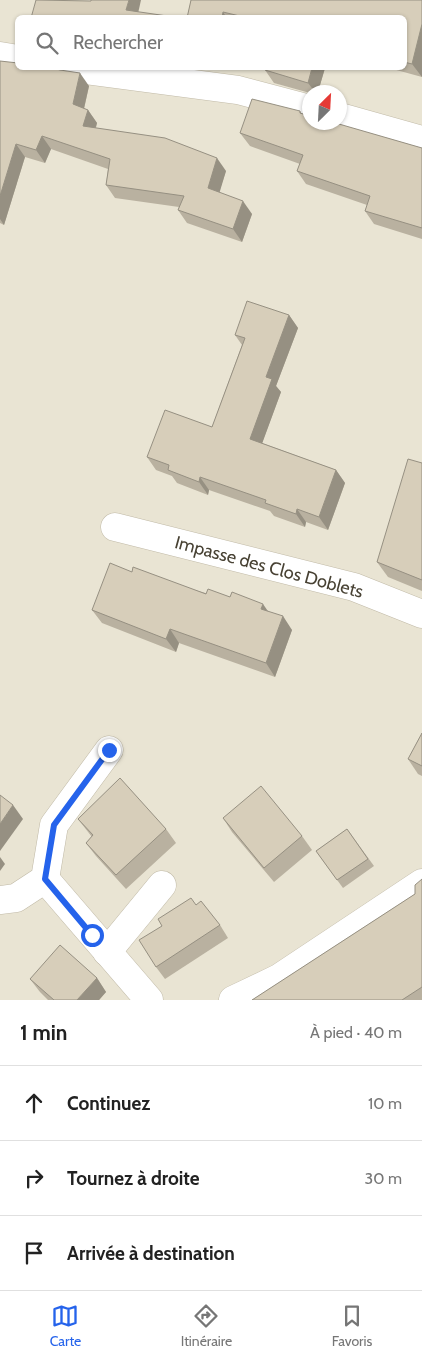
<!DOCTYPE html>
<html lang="fr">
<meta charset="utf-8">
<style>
body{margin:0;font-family:Cabin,sans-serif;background:#f2f2f2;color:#222}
.compass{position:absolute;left:302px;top:85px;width:45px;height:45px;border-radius:50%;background:#fff;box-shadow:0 1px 4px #0004;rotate:24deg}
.stop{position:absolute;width:15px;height:15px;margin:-11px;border:4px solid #2563eb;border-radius:50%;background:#fff}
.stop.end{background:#2563eb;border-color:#fff;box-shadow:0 1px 5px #0008}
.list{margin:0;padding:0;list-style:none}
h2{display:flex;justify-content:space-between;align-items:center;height:65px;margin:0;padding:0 20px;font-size:21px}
h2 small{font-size:16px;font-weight:400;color:#767676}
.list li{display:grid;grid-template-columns:32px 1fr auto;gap:15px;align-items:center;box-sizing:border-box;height:75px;padding:0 20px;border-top:1px solid #e0e0e0}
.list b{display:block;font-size:19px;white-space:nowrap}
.list em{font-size:16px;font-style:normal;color:#767676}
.icon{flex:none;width:28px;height:28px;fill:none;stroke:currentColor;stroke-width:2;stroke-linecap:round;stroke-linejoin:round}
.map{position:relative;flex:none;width:422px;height:1000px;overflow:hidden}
.search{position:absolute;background:#fff;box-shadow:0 1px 4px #0004;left:15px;right:15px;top:15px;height:55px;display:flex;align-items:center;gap:12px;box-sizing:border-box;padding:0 18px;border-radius:8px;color:#767676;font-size:19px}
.sheet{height:290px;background:#fff}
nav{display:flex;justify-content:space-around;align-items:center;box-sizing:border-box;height:70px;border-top:1px solid #e0e0e0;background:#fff;font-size:14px;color:#767676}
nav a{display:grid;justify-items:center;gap:2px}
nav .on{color:#2563eb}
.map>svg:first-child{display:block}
.residential{fill:#e9e4d3;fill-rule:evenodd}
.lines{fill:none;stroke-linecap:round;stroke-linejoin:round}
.minor-casing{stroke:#c1baa7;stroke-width:29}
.minor{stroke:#fff;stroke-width:28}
.wall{fill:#b9b1a0}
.shaded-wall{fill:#969082}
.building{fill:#d7ceba;stroke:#969082}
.route{stroke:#2563eb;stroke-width:6}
.labels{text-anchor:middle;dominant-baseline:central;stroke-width:4;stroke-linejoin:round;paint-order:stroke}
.street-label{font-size:18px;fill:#484234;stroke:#fff}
</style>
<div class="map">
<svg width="422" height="1000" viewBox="0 0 422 1000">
<rect width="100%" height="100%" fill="#f4f1e6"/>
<!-- residential -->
<path class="residential" d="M0 0H422V1000H0ZM18 18H404V68H18ZM310 92H340V122H310Z"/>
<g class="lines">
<defs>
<g id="minor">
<path d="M0 56 18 59"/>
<path d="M71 68 238 90 310 109"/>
<path d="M340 117 422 140"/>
<path d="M115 527 354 587 422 614"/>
<path d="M45 879 149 1000"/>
<path d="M0 900 16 898 45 879 54 825 109 750"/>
<path d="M107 952 162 885"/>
<path d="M233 1000 279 978 422 883"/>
</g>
</defs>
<!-- minor casing -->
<use href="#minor" class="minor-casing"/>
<!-- minor -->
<use href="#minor" class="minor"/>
</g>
<!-- wall -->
<g class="wall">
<path d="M191 0H422V77L389 68H404V18H187Z"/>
<path d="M0 61 56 69 89 86 84 109 88 110 97 123 96 128 226 171 219 192 252 214 242 242 187 223 178 210 179 207 115 198 106 185 108 169 51 149 45 163 25 157 4 225 0 223Z"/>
<path d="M266 68H325L318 92H310V93L274 83 265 70Z"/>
<path d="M300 111 302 114 422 148V239L374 224 365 211 367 205 306 184 297 171 300 164 250 146 240 133Z"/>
<path d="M289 315 298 328 276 386 281 392 262 443 336 470 345 483 328 530 306 522 305 527 274 516 270 511 209 490 208 495 177 483 172 476 156 470 147 457 212 427 242 345 235 335Z"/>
<path d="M422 463V591L388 577 377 562Z"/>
<path d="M132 572 268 611 292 630 275 677 179 643 176 652 102 623 92 610Z"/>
<path d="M422 733V776L418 774 408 759Z"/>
<path d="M223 818 302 836 312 850 274 882 232 832Z"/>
<path d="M78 819 166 829 176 843 126 889 96 856 86 843 92 837Z"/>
<path d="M347 829 374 866 343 888 316 851Z"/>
<path d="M422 879V1000H252L415 894Z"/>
<path d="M196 905 220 925 228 938 165 979 156 967 162 926Z"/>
<path d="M97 978 106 992 99 1000H48L40 992 30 979Z"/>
</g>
<!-- shaded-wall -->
<g class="shaded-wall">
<path d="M129 0H141L137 18 126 10Z"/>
<path d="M223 12 227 18H222Z"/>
<path d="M422 24V77L412 64Z"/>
<path d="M312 68H325L318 92H315L308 83Z"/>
<path d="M80 73 89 86 82 117 73 104Z"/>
<path d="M88 110 97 123 92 139 83 126Z"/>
<path d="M42 136 51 149 45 163 36 150Z"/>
<path d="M16 144 25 157 4 225 0 219V196Z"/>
<path d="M217 158 226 171 217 201 208 188Z"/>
<path d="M243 201 252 214 242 242 233 229Z"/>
<path d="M289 315 298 328 276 386 281 392 259 452 250 439 266 377Z"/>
<path d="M336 470 345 483 328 530 319 517Z"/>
<path d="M200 477 209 490 208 495 199 482Z"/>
<path d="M297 509 306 522 305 527 296 514Z"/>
<path d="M263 604 272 617 261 609Z"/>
<path d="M283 616 292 630 275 677 266 663Z"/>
<path d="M170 629 179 643 176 652 166 639Z"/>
<path d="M13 805 23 819 0 851V824Z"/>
<path d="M0 857 5 864 0 871Z"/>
<path d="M97 978 106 992 99 1000H77Z"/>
</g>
<!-- building -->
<g class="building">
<path d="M36 0 91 1V0H129L126 10 181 18H31Z"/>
<path d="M191 0H422V24L412 64 404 62V18H248L223 12 222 18H187Z"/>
<path d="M0 61 18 63V68H53L60 70 80 73 73 104 88 110 83 126 165 138 217 158 208 188 243 201 233 229 178 210 184 196 106 185 110 159 42 136 36 150 16 144 0 196Z"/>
<path d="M266 68H312L308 83 265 70Z"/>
<path d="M252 99 300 111V113L310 116V122H332L422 148V228L365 211 370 196 297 171 303 155 240 133Z"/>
<path d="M247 301 289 315 266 377 272 379 250 439 336 470 319 517 297 509 296 514 265 503 266 500 200 477 199 482 168 470 169 465 147 457 165 410 212 427 245 338 235 335Z"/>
<path d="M408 459 422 463V580L377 562Z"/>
<path d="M110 563 132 572 133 567 206 594 208 589 230 597 232 592 263 604 261 609 283 616 266 663 170 629 166 639 92 610Z"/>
<path d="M422 733V766L408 759Z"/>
<path d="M120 778 166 829 116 875 86 843 93 835 78 819Z"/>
<path d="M261 786 302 836 264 868 223 818Z"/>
<path d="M0 795 13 805 0 824Z"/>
<path d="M347 829 368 859 337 880 316 851Z"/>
<path d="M422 879V987L402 1000H252L415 894V885Z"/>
<path d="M191 898 196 905 201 901 220 925 156 967 139 940 162 926 158 919Z"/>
<path d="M60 945 97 978 77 1000H54L30 979Z"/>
</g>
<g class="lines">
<!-- route -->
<path class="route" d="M92 935 45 879 54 825 109 750"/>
</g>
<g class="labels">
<!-- street labels -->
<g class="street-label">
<text transform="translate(269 567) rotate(15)">Impasse des Clos Doblets</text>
</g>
</g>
</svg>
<svg class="compass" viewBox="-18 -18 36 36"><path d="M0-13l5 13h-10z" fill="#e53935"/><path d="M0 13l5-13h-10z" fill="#767676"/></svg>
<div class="stop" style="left:92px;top:935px"></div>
<div class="stop end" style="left:109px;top:750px"></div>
<div class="search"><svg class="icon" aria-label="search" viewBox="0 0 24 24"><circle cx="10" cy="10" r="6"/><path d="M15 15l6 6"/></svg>Rechercher</div>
</div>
<section class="sheet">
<h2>1 min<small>À pied · 40 m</small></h2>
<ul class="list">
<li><svg class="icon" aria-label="ahead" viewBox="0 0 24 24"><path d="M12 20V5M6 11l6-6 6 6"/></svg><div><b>Continuez</b></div><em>10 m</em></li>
<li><svg class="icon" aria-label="right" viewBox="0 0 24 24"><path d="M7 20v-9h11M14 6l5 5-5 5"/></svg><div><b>Tournez à droite</b></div><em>30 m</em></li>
<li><svg class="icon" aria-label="arrive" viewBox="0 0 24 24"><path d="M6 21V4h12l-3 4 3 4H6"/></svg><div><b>Arrivée à destination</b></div></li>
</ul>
</section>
<nav>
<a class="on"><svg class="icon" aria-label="map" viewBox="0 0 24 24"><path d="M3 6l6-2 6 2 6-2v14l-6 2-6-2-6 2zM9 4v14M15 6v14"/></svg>Carte</a>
<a><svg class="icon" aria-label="directions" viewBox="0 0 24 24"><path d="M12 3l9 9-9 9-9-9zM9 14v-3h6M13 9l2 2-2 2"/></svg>Itinéraire</a>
<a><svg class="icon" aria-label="saved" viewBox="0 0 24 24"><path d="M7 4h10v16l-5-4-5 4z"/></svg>Favoris</a>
</nav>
